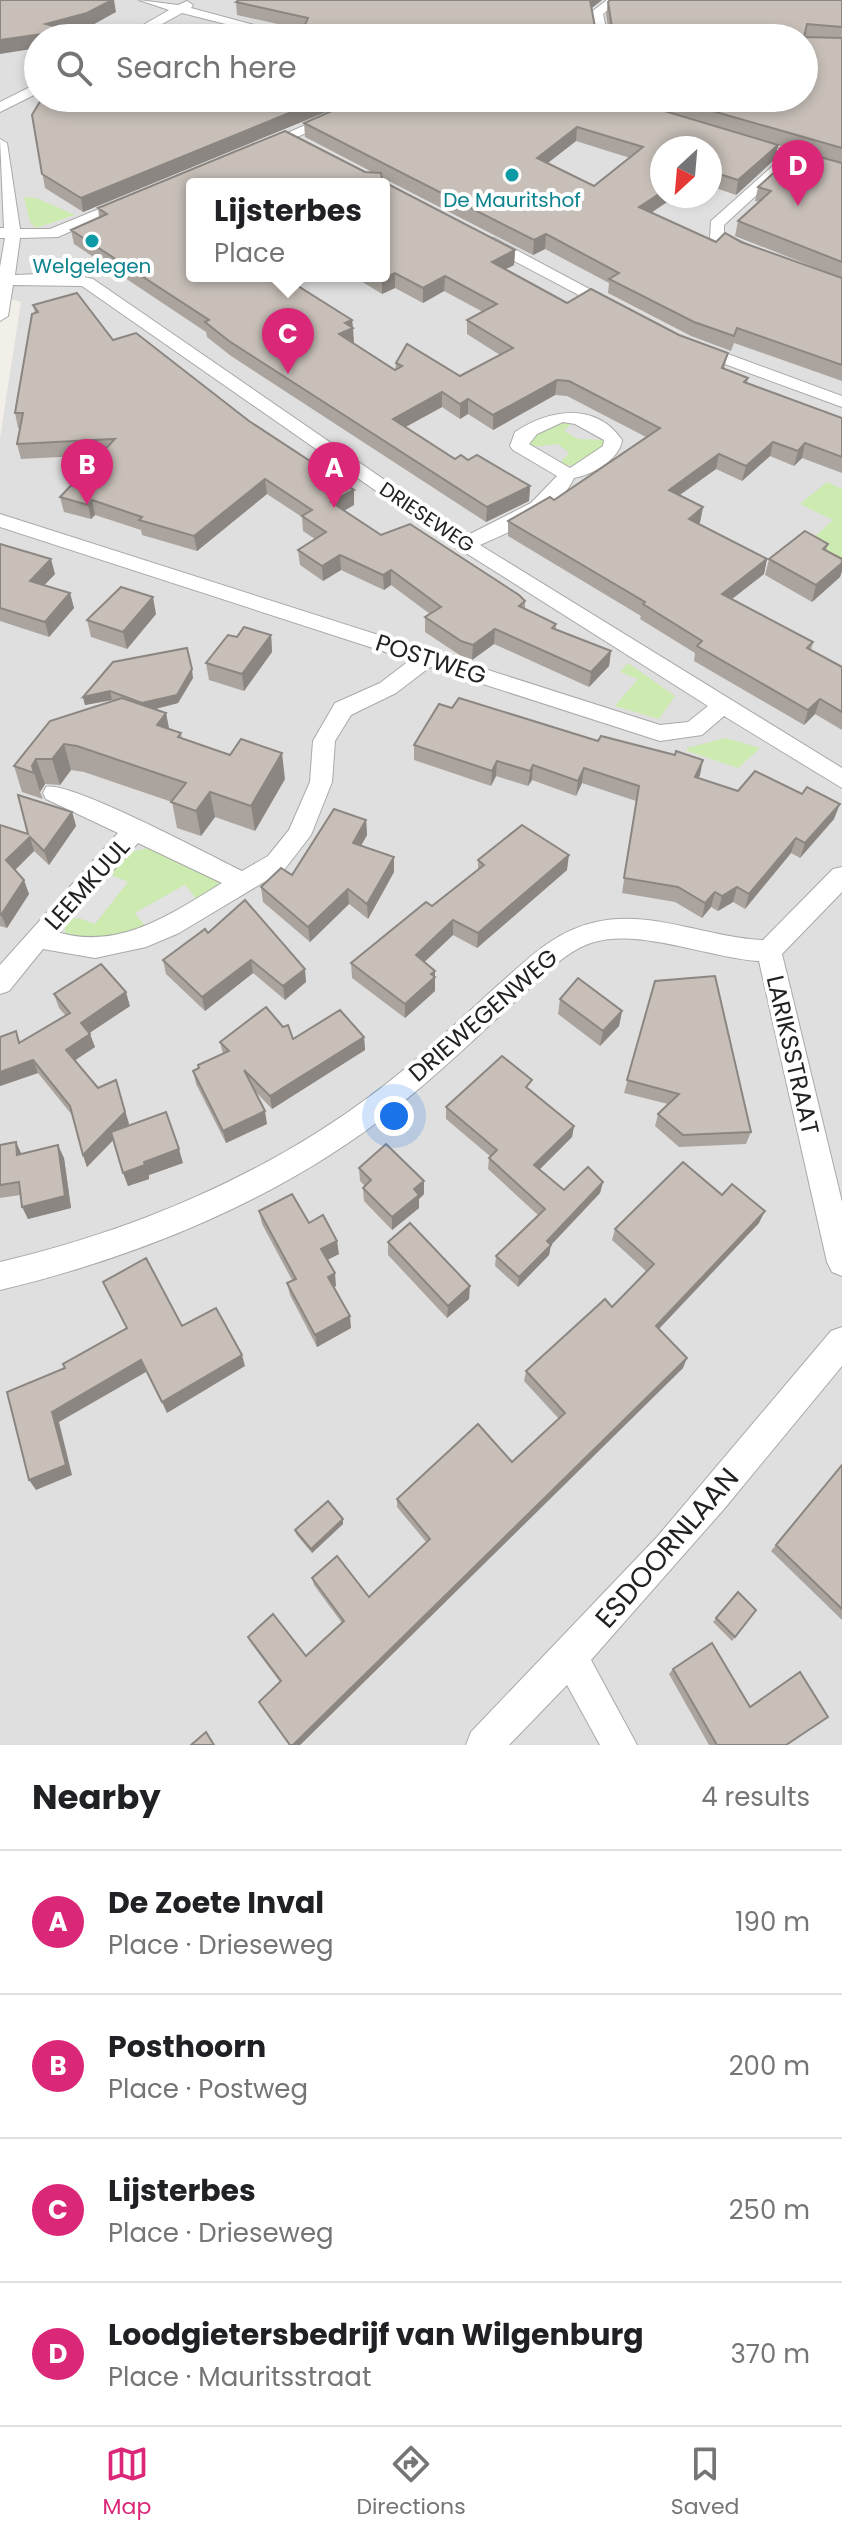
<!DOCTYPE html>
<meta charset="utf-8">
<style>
body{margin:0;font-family:Poppins,sans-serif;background:#f6f6f6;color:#202124}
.compass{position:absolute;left:650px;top:136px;width:72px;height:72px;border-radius:50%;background:#fff;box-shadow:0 4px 12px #0003;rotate:206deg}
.you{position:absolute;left:394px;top:1116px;width:28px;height:28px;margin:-20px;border:6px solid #fff;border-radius:50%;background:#1a73e8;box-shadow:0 0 0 12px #1a73e833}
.badge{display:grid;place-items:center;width:52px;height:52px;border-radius:50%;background:#db2777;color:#fff;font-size:26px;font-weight:700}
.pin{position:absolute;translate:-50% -66px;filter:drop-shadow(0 2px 4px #0008)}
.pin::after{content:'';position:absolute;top:42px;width:28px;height:24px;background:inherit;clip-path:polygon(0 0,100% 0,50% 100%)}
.popup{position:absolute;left:186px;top:178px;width:204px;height:104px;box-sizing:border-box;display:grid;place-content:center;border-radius:8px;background:#fff;filter:drop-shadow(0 2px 6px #0005);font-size:26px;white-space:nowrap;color:#757577}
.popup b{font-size:30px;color:#202124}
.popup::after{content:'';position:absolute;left:50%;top:100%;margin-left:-16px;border:16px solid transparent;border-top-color:#fff}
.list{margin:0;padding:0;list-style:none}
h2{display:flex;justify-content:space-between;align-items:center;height:104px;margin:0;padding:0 32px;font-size:34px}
h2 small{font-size:26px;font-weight:400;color:#757577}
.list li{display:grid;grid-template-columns:52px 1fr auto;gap:24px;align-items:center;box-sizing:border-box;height:144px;padding:0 32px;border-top:2px solid #e0e0e0}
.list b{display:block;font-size:30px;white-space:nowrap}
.list p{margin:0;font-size:26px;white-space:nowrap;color:#757577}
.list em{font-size:26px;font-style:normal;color:#757577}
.icon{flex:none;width:44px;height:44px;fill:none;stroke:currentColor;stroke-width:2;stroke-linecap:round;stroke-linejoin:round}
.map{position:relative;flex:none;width:842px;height:1745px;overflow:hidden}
.search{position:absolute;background:#fff;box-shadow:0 4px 12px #0003;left:24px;right:24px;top:24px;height:88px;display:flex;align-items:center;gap:20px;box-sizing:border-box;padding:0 28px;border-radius:44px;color:#757577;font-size:30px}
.sheet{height:680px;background:#fff}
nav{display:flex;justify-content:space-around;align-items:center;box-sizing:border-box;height:112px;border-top:2px solid #e0e0e0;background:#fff;font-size:22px;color:#757577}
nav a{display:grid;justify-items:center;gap:4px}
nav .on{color:#db2777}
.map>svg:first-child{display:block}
.residential{fill:#e0dfdf;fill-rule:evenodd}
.grass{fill:#cdebb0}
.parking{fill:#e2e2e2}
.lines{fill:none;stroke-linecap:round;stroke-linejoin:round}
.street-casing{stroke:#a9a9a9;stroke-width:2}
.street{fill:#fff;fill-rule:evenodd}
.wall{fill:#aba49e;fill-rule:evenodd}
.shaded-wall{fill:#8b8681}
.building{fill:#c7bfb8;stroke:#8b8681;stroke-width:2;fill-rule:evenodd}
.culture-dot{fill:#0f9aa8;stroke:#fff;stroke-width:3}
.labels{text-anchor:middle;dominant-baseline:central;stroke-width:8;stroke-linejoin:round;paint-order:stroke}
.far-culture-label{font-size:20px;fill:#0d838f;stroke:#fff}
.far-street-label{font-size:20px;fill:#222;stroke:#fff}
.street-label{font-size:24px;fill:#222;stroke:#fff}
.near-street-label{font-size:28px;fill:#222;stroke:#fff}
</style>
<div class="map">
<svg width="842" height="1745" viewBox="0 0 842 1745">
<rect width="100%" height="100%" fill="#f2efe9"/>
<!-- residential -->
<path class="residential" d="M0 0H842V1745H0V438L21 302 0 296ZM38 38H804V98H38ZM662 148H710V196H662ZM192 184H384V276H192Z"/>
<!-- grass -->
<g class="grass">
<path d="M24 197 36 198 75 215 36 228 30 222Z"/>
<path d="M574 421 564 431 578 439 605 440 604 446 576 466 559 464 569 453 558 444 530 447 528 438 554 423Z"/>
<path d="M827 482 842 489V559L809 542 833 520 800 504Z"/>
<path d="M628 663 675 696 659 719 615 706 638 679 620 672Z"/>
<path d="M726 738 760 748 738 768 687 751V748Z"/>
<path d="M152 847 220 879 218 885 196 899 185 885 135 913 146 927 100 942 65 934V923C76 914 83 920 95 924L127 883 109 874 127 853Z"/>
</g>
<!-- parking -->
<g class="parking">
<path d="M109 874 128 882 94 924 75 916Z"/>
<path d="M185 885 196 899 146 927 135 913Z"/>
</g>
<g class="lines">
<defs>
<g id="street">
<path d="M139 0 178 5 187 1 193 5 191 8 303 38H281L182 13 137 38H121L169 10Z"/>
<path d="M607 0H621L603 14 608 38H596L590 13Z"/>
<path d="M38 83V93L0 112V102Z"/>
<path d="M368 98H387L269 149 257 146Z"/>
<path d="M0 139 7 143 20 229H50L121 200 134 203 58 237 20 238 15 275 68 273 93 279 466 536 531 503 557 476 513 450 510 446 515 432C548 410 595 401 622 440 620 459 592 475 574 478 557 514 515 529 480 545L842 768V788L724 716 702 735 660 741 430 667 396 693 351 715 335 741 332 782 311 835 284 870 179 933 146 947 95 958 43 949 9 991 0 994V965L118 833 46 799 43 793 46 787C69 780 211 856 242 871L268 856 289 830 310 782 313 741 335 703 380 683 410 660 0 527V514L660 725 688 722 708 706 458 548 82 286 13 285 8 316 0 321V267L5 238H0V228H4ZM563 422 575 424 604 440 603 446 570 468 529 444 537 434ZM138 843 222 883C171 914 119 951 57 932Z"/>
<path d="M744 139 842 166V175L739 146 737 143Z"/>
<path d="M775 164 787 167 724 225V233L756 249V255H744L710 238 711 221Z"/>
<path d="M482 238H494L623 307 621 311H609L482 244Z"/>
<path d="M698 343 842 396V407L692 352 689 348Z"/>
<path d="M842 867V892L782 954 842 1202V1276L832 1272 827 1262 759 961C709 958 638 927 591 943 564 952 545 975 524 993 483 1031 442 1071 398 1106 286 1197 139 1257 0 1290V1262C132 1231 264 1176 373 1094 416 1062 456 1023 496 987 527 960 554 931 596 922 649 909 710 938 763 940L833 869Z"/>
<path d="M842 1327V1366L724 1509 591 1660 637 1745H600L567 1685 509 1745H466L471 1732 657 1537 831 1331Z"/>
</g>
</defs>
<!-- street casing -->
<use href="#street" class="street-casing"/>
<!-- street -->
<use href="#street" class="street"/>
</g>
<!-- wall -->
<g class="wall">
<path d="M239 0H602L591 8 595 27H608L606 15 608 2 610 0H842V278L735 236 738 221 759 202 755 201 758 187 798 151 824 158 729 131 778 145 775 159 736 195 710 186V148H662V196H676L651 213 716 242 725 233 741 242 842 278V381L734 343 731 351 691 336 608 293 609 283 545 249 533 255 381 177 382 181 515 250 514 265 505 269 567 303 591 289 679 335 728 353 724 369 748 378 747 383 842 418V473L802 458 794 466 770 456 742 481 716 469 679 495 703 507 700 522 699 524 767 559 764 574 732 599 813 642 811 650 842 667V730L815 714 804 725 694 661 695 653 640 619 641 616 508 536V521L550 497 554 500 646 437 567 396 555 395 493 430 468 414 460 419 442 407 405 427 455 459 461 455 468 460 477 455 530 486 529 501 486 522 231 356 207 337 206 332 74 244 71 230 99 217 98 208 285 131 365 172 374 173 305 137 304 123 362 98H804V38H285L296 28 237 15 236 2ZM576 141 630 158 594 186 548 163ZM192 184H384V276H353L382 294 395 288 423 303 444 291 483 312 467 320V334L500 355 460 376 407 344 396 363 395 370 353 343 352 320 282 276H192Z"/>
<path d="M42 98H360L83 212 45 188 32 115Z"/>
<path d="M33 305 113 340 354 505 344 511 381 535 525 601V609L556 624V629L611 651 609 666 589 687 494 644 472 660 461 656 425 632V617L430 614 391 585 384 590 341 570 323 581 300 565 298 550 315 539 303 531 302 517 267 494 197 551 142 535 141 530 95 515 91 519 64 512 60 497 100 455 21 459 17 444 20 428H18L15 413 35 313Z"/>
<path d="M0 544 55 574 44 585 70 593 74 608 49 637 0 621Z"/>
<path d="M828 544 826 551 842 559V571L840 577 812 602 765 575 769 559Z"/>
<path d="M156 614 127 649 91 637 87 620Z"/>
<path d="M271 635 272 652 244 691 209 680 206 663 237 637Z"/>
<path d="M193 678 178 703 155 709 166 713 169 729 181 733 182 739 285 779 255 831 215 817 201 836 177 828 172 802 84 772 71 770 60 785 45 784 40 792 43 799 22 792 14 766 114 701 112 700 85 705 83 697Z"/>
<path d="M452 708 700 775 698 778 738 791 834 819 800 858 791 853 745 909 733 902 718 911 711 907 702 918 675 902 622 893 636 801 582 783 576 796 532 780 528 786 496 776 491 786 414 760V745Z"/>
<path d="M72 812 76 826 49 865 34 851 15 870 29 894 7 928 0 926V825L28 834Z"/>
<path d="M366 820 367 835 361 846 394 857V872L368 919 349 904 310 942 263 902 261 887 292 875Z"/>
<path d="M478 860 567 870 477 948 453 935 424 962 435 971V991L405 1018 352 978 351 963 432 906 478 870Z"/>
<path d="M208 933 306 982 285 1000 253 973 205 1011 166 974 163 960Z"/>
<path d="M655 981 751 1132 746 1144 679 1147 655 1126 658 1114 668 1104 624 1093Z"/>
<path d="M54 994 130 1006 89 1033 95 1047 75 1060 98 1088 116 1080 129 1124 127 1126 183 1163 149 1175V1179L128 1186 113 1140 87 1167 83 1155 72 1115 38 1073 0 1086 16 1031 20 1042 66 1016 59 1008Z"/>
<path d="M560 999 622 1011 619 1026 600 1046 558 1014Z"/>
<path d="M364 1037 365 1050 272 1109 255 1091 267 1124 226 1143 196 1084 193 1071 199 1068 198 1065 223 1054 220 1042Z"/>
<path d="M531 1090 574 1126 572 1137 540 1169 564 1190 603 1182 600 1193 551 1245 549 1255 518 1287 495 1266 496 1256 538 1215 488 1169 489 1158 491 1157 446 1119V1107Z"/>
<path d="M16 1142 21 1154 64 1158 71 1208 28 1219 20 1195 0 1198V1145Z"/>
<path d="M359 1168 424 1181V1194L419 1199V1208L392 1230 364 1201 363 1188 365 1186 360 1181Z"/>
<path d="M722 1195 759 1223 659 1329 683 1368 300 1745H289L280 1682 251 1643 248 1637 306 1656 342 1623 314 1585 312 1578 369 1597 427 1543 397 1507V1499L512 1462 559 1419 524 1381 526 1371 612 1307 646 1271 612 1240 615 1229Z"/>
<path d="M259 1211 309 1223 339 1254 327 1260 336 1286 334 1287 351 1328 317 1347 290 1295 287 1283 292 1280 262 1224Z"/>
<path d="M388 1242 469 1299 447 1318 388 1255Z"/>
<path d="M842 1465V1620L771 1551Z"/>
<path d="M343 1519V1524L312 1553 296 1534 295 1530Z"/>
<path d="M738 1592 756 1610 732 1641 713 1622Z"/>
<path d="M673 1669 750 1707 786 1745H709L669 1674Z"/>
</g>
<!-- shaded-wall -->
<g class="shaded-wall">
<path d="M112 0H114L116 12 89 27 70 31 72 38H38V48L0 54V40Z"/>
<path d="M589 0H602L588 11Z"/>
<path d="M515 26 514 38H452V36Z"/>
<path d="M326 98H360L83 212 81 198Z"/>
<path d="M577 127 576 141 536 172 537 158Z"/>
<path d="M778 145 775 159 736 195 738 180Z"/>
<path d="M662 192V196H676L637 222 639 207Z"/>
<path d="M546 234 545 249 533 255 534 240Z"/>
<path d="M515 250 514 265 491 277 492 262Z"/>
<path d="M395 273V288L382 294V279Z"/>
<path d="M445 276 444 291 423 303V288Z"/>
<path d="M352 320 353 328 354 343 339 334 345 323Z"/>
<path d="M557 380 555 395 493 430V415Z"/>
<path d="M442 392V407L393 434V419Z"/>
<path d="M468 399V414L460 419V404Z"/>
<path d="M773 442 770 456 742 481 746 466Z"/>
<path d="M805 443 802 458 794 466 798 451Z"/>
<path d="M719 454 716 469 666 505 669 490Z"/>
<path d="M265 479 267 494 197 551 194 536Z"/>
<path d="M530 486 529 501 486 522 487 507Z"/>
<path d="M354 490V505L332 517 331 502Z"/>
<path d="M92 500 95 515 91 519 88 505Z"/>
<path d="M703 507 700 522 687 534 689 519Z"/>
<path d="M340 555 341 570 323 581 322 566Z"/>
<path d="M51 559 55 574 34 596 30 581Z"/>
<path d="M767 559 764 574 719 609 722 594Z"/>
<path d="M842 563V571L840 577 812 602 816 585Z"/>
<path d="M391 570V585L384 590 383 575Z"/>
<path d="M70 593 74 608 49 637 45 622Z"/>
<path d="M153 597 156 614 127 649 123 632Z"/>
<path d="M495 629 494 644 472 660 473 645Z"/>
<path d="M271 635 272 652 244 691 242 674Z"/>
<path d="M611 651 609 666 589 687 591 672Z"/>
<path d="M192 669 193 678 178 703 144 712 142 703Z"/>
<path d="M110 691 112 700 85 705 83 697Z"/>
<path d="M820 699 815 714 804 725 808 710Z"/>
<path d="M166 713 171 739 157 725Z"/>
<path d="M64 744 71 770 60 785 52 759Z"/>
<path d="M282 753 285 779 255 831 251 806Z"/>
<path d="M36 759 45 784 40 792 32 766Z"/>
<path d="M703 760 700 775 692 792 695 777Z"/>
<path d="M497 761 496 776 491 786 492 771Z"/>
<path d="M533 765 532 780 528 786 530 771Z"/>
<path d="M584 768 582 783 576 796 578 781Z"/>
<path d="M210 792 215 817 201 836 196 811Z"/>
<path d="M840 804 834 819 800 858 805 843Z"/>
<path d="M72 812 76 826 49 865 44 851Z"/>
<path d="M366 820 367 835 354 858 353 843Z"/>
<path d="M30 837 34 851 11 874 6 860Z"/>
<path d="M796 838 791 853 745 909 749 894Z"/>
<path d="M569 855 567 870 477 948 478 933Z"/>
<path d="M394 857V872L368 919 367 904Z"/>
<path d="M24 880 29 894 7 928 1 915Z"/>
<path d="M737 887 733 902 718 911 722 896Z"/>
<path d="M348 889 349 904 310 942 308 927Z"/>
<path d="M715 892 711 907 702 918 705 903Z"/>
<path d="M453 920V935L416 970V955Z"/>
<path d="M251 960 253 973 205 1011 202 997Z"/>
<path d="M305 969 306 982 285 1000 283 986Z"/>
<path d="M435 971V991L405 1018V1004Z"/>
<path d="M126 992 130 1006 85 1036 81 1023Z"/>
<path d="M622 1011 619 1026 600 1046 603 1031Z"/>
<path d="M90 1034 95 1047 71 1063 66 1050Z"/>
<path d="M364 1037 365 1050 272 1109 270 1096Z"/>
<path d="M33 1060 38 1073 0 1086V1072Z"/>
<path d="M116 1080 129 1124 87 1167 83 1155Z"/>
<path d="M265 1111 267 1124 226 1143 223 1131Z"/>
<path d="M574 1126 572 1137 533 1176 534 1165Z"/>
<path d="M16 1142 22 1155H17Z"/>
<path d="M58 1145 64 1158 71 1208 28 1219 22 1207Z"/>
<path d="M179 1149 183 1163 149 1175V1179L128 1186 123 1173 144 1162Z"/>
<path d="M424 1181V1194L419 1199V1208L392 1230V1217L414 1189Z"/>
<path d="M603 1182 600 1193 551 1245 549 1255 518 1287 519 1277 547 1241Z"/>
<path d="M765 1211 759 1223 652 1336 656 1326Z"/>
<path d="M337 1241 339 1254 323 1262 321 1249Z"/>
<path d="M335 1273 336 1286 330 1289 328 1277Z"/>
<path d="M470 1286 469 1299 447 1318 448 1306Z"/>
<path d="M350 1316 351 1328 317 1347 315 1335Z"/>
<path d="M242 1355 245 1366 167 1413 162 1402Z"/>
<path d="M687 1358 683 1368 300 1745H293Z"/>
<path d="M141 1360 146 1372 59 1422 72 1475 36 1490 29 1480 52 1412Z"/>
<path d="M343 1519V1524L312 1553 311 1549Z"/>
</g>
<!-- building -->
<g class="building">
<path d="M0 0H112L87 13 46 24 70 30 0 40Z"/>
<path d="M239 0H590L595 27H612L608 2 610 0H842V27L807 24 804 37 842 38V148L667 98H804V38H528L515 26 452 36 453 38H285L297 28 304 27 308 18 236 2Z"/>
<path d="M42 98H326L81 198 42 174 32 115Z"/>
<path d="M362 98H578L602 105 594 98H621L778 145 738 180 710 171V148H662V192L639 207 716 242 725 233 741 242 842 278V365L737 328 734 336 694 322 609 279 619 273 546 234 534 240 304 123ZM577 127 643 147 594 186 537 158Z"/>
<path d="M285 131 365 172 381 173 382 181 515 250 492 262 567 303 591 289 679 335 728 353 722 368 748 378 744 382 842 418V457L805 443 798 451 773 442 746 466 719 454 669 490 703 507 689 519 767 559 722 594 813 642 807 648 842 667V712L820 699 808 710 697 646 702 641 643 604 645 602 508 521 550 497 554 500 660 428 569 381 557 380 493 415 468 399 460 404 442 392 393 419 455 459 461 455 468 460 477 455 530 486 487 507 229 341 205 322 209 320 71 230 107 214 98 208ZM192 184H384V242L387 243 384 244V276H376L382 279 395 273 423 288 445 276 497 304 467 320 513 348 460 376 407 344 396 363 402 366 395 370 339 334 353 328 345 323 352 320 282 276H192Z"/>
<path d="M798 151 842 163V262L738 221 771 191 758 187Z"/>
<path d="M77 293 113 340 136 333 249 421 354 490 331 502 381 535 410 524 519 595 525 601 519 606 556 624 552 628 611 651 591 672 495 629 473 645 461 641 425 617 441 607 391 570 383 575 340 555 322 566 298 550 326 532 302 516 312 510 265 479 194 536 139 520 142 517 92 500 88 505 60 497 115 439 17 444 23 413H15L32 314 38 312 33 305Z"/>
<path d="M805 531 828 544 823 549 842 559V563L816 585 769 559Z"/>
<path d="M0 544 51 559 30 581 70 593 45 622 0 608Z"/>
<path d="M121 587 153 597 123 632 87 620Z"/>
<path d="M244 627 271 635 242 674 206 663 228 635 237 637Z"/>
<path d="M187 648 192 669 177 695 142 703 110 691 83 697 113 662Z"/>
<path d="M122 698 166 713 157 725 181 733 178 737 230 755 241 739 282 753 251 806 210 792 196 811 171 802 186 783 77 746 64 744 52 759H36L32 766 34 773 14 766 50 721Z"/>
<path d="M459 698 598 741 601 736 675 755 676 751 703 760 695 777 738 791 755 771 802 794 807 787 840 804 805 843 796 838 749 894 737 887 722 896 715 892 705 903 678 887 624 878 639 786 584 768 578 781 533 765 530 771 497 761 492 771 414 745 439 704 452 708Z"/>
<path d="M18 795 72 812 44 851 30 837 6 860 24 880 1 915 0 914V825L28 834Z"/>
<path d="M334 809 366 820 353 843 394 857 367 904 348 889 308 927 261 887 281 868 292 875Z"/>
<path d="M522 825 569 855 478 933 453 920 416 955 435 971 431 974 435 977 405 1004 351 963 426 902 432 906 484 865 478 860Z"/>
<path d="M245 900 305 969 283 986 251 960 202 997 163 960 205 929 208 933Z"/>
<path d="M101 964 126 992 81 1023 90 1034 66 1050 98 1088 116 1080 125 1112 83 1155 70 1106 33 1060 0 1072V1037L16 1031 19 1043 70 1013 54 994Z"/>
<path d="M715 976 751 1132 683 1135 658 1114 679 1094 627 1080 655 981Z"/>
<path d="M578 978 622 1011 603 1031 560 999Z"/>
<path d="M266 1007 283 1027 288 1025 293 1039 340 1010 364 1037 270 1096 244 1070 265 1111 223 1131 193 1071 199 1068 198 1065 229 1051 220 1042Z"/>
<path d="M502 1056 532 1080 526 1087 574 1126 534 1165 564 1190 588 1167 603 1182 547 1241 551 1245 519 1277 496 1256 545 1209 489 1158 497 1150 446 1107Z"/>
<path d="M166 1112 179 1149 144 1162 145 1165 123 1173 111 1132Z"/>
<path d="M16 1142 17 1155 58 1145 65 1196 22 1207 19 1182 0 1185V1145Z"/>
<path d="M386 1144 424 1181 414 1189 419 1195 392 1217 363 1188 371 1180 359 1168Z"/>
<path d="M683 1162 722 1195 732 1184 765 1211 656 1326 687 1358 293 1745H290L259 1702 281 1681 248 1637 273 1614 306 1656 344 1621 312 1578 337 1556 369 1597 430 1539 397 1499 478 1424 512 1462 565 1413 526 1371 605 1299 612 1307 654 1264 615 1229Z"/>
<path d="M292 1194 309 1223 323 1215 337 1241 321 1249 335 1273 328 1277 350 1316 315 1335 287 1283 296 1279 259 1211Z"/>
<path d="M410 1223 470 1286 448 1306 388 1242Z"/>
<path d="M146 1258 182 1326 216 1308 242 1355 162 1402 141 1360 52 1412 66 1465 29 1480 7 1392 65 1368 63 1364 127 1328 103 1282Z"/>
<path d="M842 1465V1609L776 1545Z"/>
<path d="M328 1501 343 1519 311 1549 295 1530Z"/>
<path d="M738 1592 756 1610 735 1637 716 1618Z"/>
<path d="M712 1643 750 1707 800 1672 828 1717 786 1745H717L673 1669Z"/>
<path d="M206 1732 214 1745H191Z"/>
</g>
<!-- markers -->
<g class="culture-dot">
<circle cx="512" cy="175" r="8"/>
<circle cx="92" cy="241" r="8"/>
</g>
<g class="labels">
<!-- far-culture labels -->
<g class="far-culture-label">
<text x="512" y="200">De Mauritshof</text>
<text x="92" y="266">Welgelegen</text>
</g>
<!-- far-street labels -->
<g class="far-street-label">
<text transform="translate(427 517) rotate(34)">DRIESEWEG</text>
</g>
<!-- street labels -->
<g class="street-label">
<text transform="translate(431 659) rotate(18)">POSTWEG</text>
<text transform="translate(87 884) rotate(-48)">LEEMKUUL</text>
<text transform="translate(483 1015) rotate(-41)">DRIEWEGENWEG</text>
<text transform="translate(793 1055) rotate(77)">LARIKSSTRAAT</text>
</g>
<!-- near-street labels -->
<g class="near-street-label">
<text transform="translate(667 1548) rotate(-49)">ESDOORNLAAN</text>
</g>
</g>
</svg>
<svg class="compass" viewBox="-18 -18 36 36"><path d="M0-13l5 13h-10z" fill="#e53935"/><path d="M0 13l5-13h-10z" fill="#757577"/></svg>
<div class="you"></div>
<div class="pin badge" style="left:334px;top:508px">A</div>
<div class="pin badge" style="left:87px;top:505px">B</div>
<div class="pin badge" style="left:288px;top:374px">C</div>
<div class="popup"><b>Lijsterbes</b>Place</div>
<div class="pin badge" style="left:798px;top:206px">D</div>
<div class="search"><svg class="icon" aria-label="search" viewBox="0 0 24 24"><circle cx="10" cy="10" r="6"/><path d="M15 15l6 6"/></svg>Search here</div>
</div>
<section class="sheet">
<h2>Nearby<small>4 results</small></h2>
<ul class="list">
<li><span class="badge">A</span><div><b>De Zoete Inval</b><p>Place · Drieseweg</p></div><em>190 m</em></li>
<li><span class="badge">B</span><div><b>Posthoorn</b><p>Place · Postweg</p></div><em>200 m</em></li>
<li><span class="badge">C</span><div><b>Lijsterbes</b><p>Place · Drieseweg</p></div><em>250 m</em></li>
<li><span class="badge">D</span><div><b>Loodgietersbedrijf van Wilgenburg</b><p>Place · Mauritsstraat</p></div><em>370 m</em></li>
</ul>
</section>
<nav>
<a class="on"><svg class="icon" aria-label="map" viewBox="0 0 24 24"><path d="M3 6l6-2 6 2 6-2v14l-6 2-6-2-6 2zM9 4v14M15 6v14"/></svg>Map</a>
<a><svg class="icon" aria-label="directions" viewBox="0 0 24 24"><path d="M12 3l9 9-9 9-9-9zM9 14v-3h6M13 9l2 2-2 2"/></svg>Directions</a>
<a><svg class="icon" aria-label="saved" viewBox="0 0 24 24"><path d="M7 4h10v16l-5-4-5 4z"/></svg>Saved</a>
</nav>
